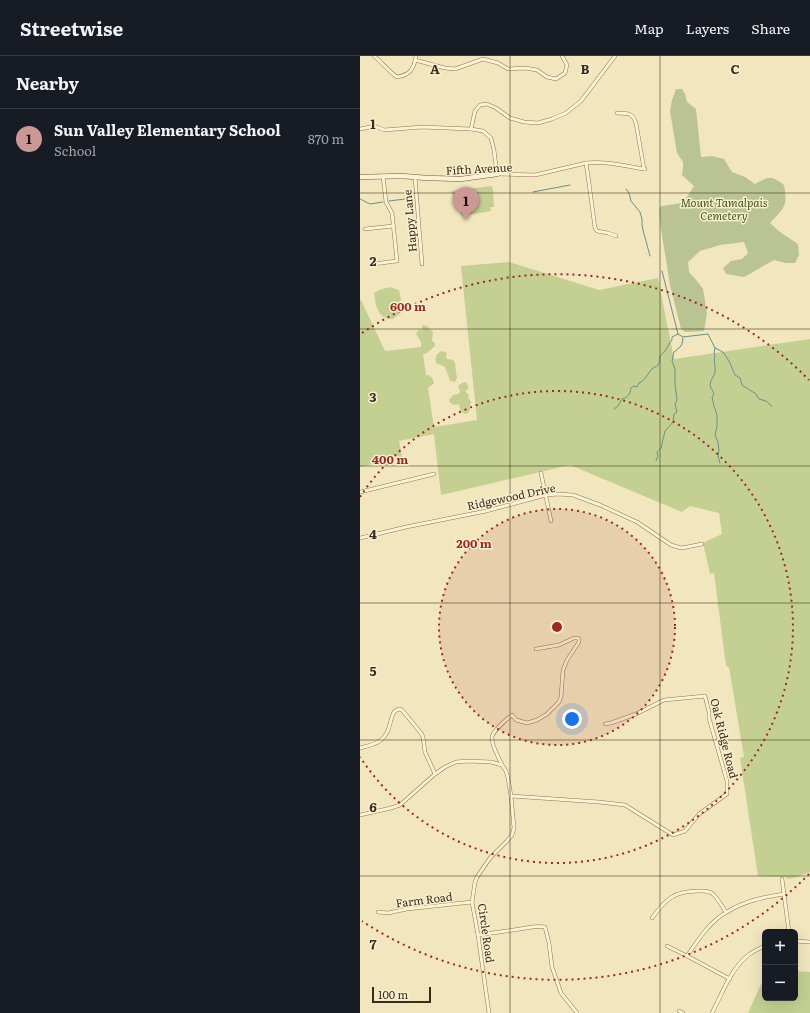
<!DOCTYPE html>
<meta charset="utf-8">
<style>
body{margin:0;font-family:Literata,serif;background:#242831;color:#f1f3f6}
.controls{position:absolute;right:12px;bottom:12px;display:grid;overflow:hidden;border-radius:6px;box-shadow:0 4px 16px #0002}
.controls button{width:36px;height:36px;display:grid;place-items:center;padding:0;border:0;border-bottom:1px solid #363941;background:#171b24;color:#f1f3f6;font:20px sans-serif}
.scale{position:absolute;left:12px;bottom:10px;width:59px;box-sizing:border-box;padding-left:4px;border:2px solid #392c1b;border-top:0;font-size:11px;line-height:14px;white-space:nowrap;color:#392c1b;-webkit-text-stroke:3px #f8efce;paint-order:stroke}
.you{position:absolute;left:212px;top:663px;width:14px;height:14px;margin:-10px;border:3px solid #fff;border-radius:50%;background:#1a73e8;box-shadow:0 0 0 6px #1a73e833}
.badge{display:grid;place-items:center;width:26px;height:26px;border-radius:50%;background:#cc9896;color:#111;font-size:13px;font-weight:700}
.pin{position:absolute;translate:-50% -33px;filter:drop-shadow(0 1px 2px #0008)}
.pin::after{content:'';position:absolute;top:21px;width:14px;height:12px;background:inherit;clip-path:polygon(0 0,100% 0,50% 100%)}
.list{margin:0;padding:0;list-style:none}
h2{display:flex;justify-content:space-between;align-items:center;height:52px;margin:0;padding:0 16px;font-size:17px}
h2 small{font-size:13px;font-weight:400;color:#9ea1a6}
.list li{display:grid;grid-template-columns:26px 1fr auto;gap:12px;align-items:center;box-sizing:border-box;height:60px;padding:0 16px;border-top:1px solid #363941}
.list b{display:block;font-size:15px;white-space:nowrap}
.list p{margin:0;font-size:13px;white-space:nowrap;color:#9ea1a6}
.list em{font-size:13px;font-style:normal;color:#9ea1a6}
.map{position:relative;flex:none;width:450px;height:957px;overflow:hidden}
header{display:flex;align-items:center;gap:24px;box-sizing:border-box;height:56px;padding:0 20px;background:#171b24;border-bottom:1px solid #363941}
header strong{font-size:19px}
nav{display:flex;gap:22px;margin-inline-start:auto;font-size:14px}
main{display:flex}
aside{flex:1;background:#171b24}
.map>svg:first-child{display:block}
.green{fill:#c4d091}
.cemetery{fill:#bac492}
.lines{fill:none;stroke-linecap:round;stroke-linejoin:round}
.stream{stroke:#68918a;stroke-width:1}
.street-casing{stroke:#8b7655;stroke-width:4}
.secondary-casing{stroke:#6d5739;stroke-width:5.5}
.street{stroke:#fcf2d2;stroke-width:3}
.secondary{stroke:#fcf2d2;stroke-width:4.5}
.grid{fill:none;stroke:#392c1b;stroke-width:1;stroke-opacity:0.55}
.ring{fill:none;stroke:#9f2920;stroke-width:2;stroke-dasharray:2 4}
.labels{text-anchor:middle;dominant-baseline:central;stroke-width:3;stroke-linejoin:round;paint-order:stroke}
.street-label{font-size:11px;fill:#392c1b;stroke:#f8efce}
.park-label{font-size:11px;font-style:italic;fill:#465820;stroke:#f8efce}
.grid-label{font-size:13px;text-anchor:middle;font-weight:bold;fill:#392c1b;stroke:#f8efce;stroke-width:3;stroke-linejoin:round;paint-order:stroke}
.centre{fill:#9f2920;stroke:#f8efce;stroke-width:2}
.ring-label{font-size:12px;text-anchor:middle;font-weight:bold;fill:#9f2920;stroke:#f8efce;stroke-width:3;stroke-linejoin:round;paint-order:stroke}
</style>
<header>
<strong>Streetwise</strong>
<nav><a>Map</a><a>Layers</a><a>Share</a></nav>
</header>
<main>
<aside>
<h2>Nearby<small></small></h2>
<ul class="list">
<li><span class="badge">1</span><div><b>Sun Valley Elementary School</b><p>School</p></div><em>870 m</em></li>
</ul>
</aside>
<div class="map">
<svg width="450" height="957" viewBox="0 0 450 957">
<rect width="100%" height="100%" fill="#f1e6be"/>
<!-- green -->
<g class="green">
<path d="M132 130V133H133L134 151H130L131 155 103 160 100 157 101 156 98 153 91 135Z"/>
<path d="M149 206 239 234 298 222 314 303 450 283V816L437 821 428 823 426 821 398 820 380 702 384 701 369 611 366 610 354 517 350 518 343 487 362 478 359 457 330 450 322 456 210 409 81 439 74 378 39 385 42 401 0 411V244H1L25 295 61 291V286L56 278 59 273 62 275V269L67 270 73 276 72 285 75 287V290L67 297 63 298 66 319C71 319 73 322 74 327L68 332 74 371 117 364 101 210Z"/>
<path d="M30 231 39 234 41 244 37 251 42 256 33 263C17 263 16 250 14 237L19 234Z"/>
<path d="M82 295 87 297 86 301 87 303C97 303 95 308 96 315 96 318 97 320 97 322L95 326 90 325 85 311 76 307C75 301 76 298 82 295Z"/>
<path d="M106 326 108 329V333L105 335 109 339 108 341 111 346 109 351 110 353 109 356 106 358 103 357 100 353 99 348 94 349 90 347 89 344 93 339 99 338 100 335 98 330 102 327Z"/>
<path d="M435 915 450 916V957H388L402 926 405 925V942H435Z"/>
</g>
<!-- cemetery -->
<path class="cemetery" d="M316 33H322L325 38 327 46 336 53 341 101 352 100 364 103 372 116 385 121 395 128C410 120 410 119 424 129 428 151 424 152 410 167L420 176 438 188 439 199 435 207H426L414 204 384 221 366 218 363 212 371 205 382 203 388 197 384 186 360 189 340 195 328 206 329 216 337 225 343 233 347 257 344 275 325 276 321 273 310 229 300 167 299 154 301 150 322 147 327 141 334 130 322 119 323 112V106L317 97 310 55 312 44Z"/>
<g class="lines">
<!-- stream -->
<g class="stream">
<path d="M266 133 269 137 271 145 280 156 282 163V168L283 174 290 200"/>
<path d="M173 136 210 129"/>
<path d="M0 143 10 148 23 146"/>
<path d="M29 145 45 143"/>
<path d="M302 215 318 278 323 281 348 278 355 292 363 296 369 305 375 319 380 322 382 329 396 338 399 343 406 345 412 350"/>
<path d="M355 292 354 297 355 300C353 306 356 310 355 316 354 321 350 324 350 329 350 331 353 335 354 338L352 341 354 350 357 359V370L355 379 358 386 359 395 358 400 360 407"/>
<path d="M254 353 258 350 262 343C268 341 270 339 271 332L274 330 277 331 279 327C286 324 287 318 292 313 295 310 298 311 299 307 300 305 299 302 300 300 302 298 304 297 305 295 308 291 308 288 312 284V281L318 278"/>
<path d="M296 405 298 400 297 396 301 392 305 375 313 366 314 358 317 356 315 348 317 344 315 328V313L312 305 314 296 320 291 322 288 323 282"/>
</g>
<defs>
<g id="street">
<path d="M14 0C22 6 28 15 37 21 50 19 54 13 56 0"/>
<path d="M55 4 85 12 95 13 123 3 138 7 148 13 165 12 177 14 187 21 196 23 205 17 207 9 202 0"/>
<path d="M257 57C268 58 272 56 276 67L284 113"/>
<path d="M0 73 10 71H17L24 74 62 71 111 73 123 75 131 82 134 94 137 118 175 119 226 107C246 105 265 110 285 113"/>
<path d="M111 73 115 55 120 49 127 48 136 52 150 62 164 66 178 67 192 63 206 57 221 45 255 0"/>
<path d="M226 107 229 127 235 172 237 175 248 177 256 180"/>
<path d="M55 121 62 208"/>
<path d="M5 173 33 170"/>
<path d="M13 208 37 205 32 157 26 146 23 120"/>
<path d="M181 417 191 465"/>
<path d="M0 436 74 418"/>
<path d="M0 482 46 471 126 455 186 439 198 438 213 439 240 449 277 466 311 489 321 492 327 491 342 488"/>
<path d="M0 692C7 690 15 689 21 684 31 676 29 665 34 656 36 654 37 654 39 653L42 654 61 677 63 681 65 696 75 718"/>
<path d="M142 709C139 702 131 689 132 681 133 675 147 663 152 659L156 664 167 667 177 664 187 658 199 646 201 641 203 614 207 604 219 586V583L218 582H214L199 589 176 593"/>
<path d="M151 740 239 746 265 749 313 779 325 775 339 758 367 738V725L349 662V656L345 640 304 644 276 658 251 667 245 668"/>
<path d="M0 759 31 752 40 749 75 718 85 711 96 706 108 705 131 706 142 709 146 715 148 722 151 740 154 772 152 779 147 785 130 802 117 821 115 826 112 846 118 879 129 957"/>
<path d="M422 823 429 876"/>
<path d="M18 856 28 857 47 853 112 846"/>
<path d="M292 862C306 843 314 835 338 835 343 835 349 834 353 838 357 841 363 852 366 856"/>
<path d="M118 879C132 877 146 875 160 873 169 872 176 869 185 871L189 887 192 911 201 937 217 957"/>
<path d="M435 885 450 886"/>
<path d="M307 890 327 900 370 923"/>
<path d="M327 900C338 884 350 865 367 856 384 845 404 841 424 838"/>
<path d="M319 955 323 957"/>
<path d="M352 957C362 938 370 915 386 901 392 896 398 893 405 890"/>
</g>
<path id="secondary" d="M0 121 42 120 67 122 101 123 137 118"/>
</defs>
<!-- street casing -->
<use href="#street" class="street-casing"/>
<!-- secondary casing -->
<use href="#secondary" class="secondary-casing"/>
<!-- street -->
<use href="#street" class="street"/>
<!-- secondary -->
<use href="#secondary" class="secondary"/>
</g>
<!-- grid -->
<path class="grid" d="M150 0V957M300 0V957M0 137H450M0 273H450M0 410H450M0 547H450M0 684H450M0 820H450"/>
<!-- distance rings -->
<circle cx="197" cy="571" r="118" fill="#9f2920" fill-opacity=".12"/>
<g class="ring">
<circle cx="197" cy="571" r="118"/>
<path d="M0 441A236 236 0 1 1 0 701"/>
<path d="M449 818A353 353 0 0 1 2 865M2 277A353 353 0 0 1 449 324"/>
</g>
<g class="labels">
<!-- street labels -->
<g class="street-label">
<text transform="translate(119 112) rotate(-3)">Fifth Avenue</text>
<text transform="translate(49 165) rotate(-95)">Happy Lane</text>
<text transform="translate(151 440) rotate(-12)">Ridgewood Drive</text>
<text transform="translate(365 682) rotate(76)">Oak Ridge Road</text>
<text transform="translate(64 843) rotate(-7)">Farm Road</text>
<text transform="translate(127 877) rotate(82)">Circle Road</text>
</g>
<!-- park labels -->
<g class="park-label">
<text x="364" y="146">Mount Tamalpais<tspan x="364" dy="13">Cemetery</tspan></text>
</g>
</g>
<g class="grid-label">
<text x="75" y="18">A</text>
<text x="225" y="18">B</text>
<text x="375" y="18">C</text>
<text x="13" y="73">1</text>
<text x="13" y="210">2</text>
<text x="13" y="346">3</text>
<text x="13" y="483">4</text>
<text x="13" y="620">5</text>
<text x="13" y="756">6</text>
<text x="13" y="893">7</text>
</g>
<circle cx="197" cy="571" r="6" class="centre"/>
<g class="ring-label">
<text x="48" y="255">600 m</text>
<text x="30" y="408">400 m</text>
<text x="114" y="492">200 m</text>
</g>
</svg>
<div class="controls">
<button>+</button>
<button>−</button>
</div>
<div class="scale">100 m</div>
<div class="you"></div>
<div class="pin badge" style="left:106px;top:164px">1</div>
</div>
</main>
